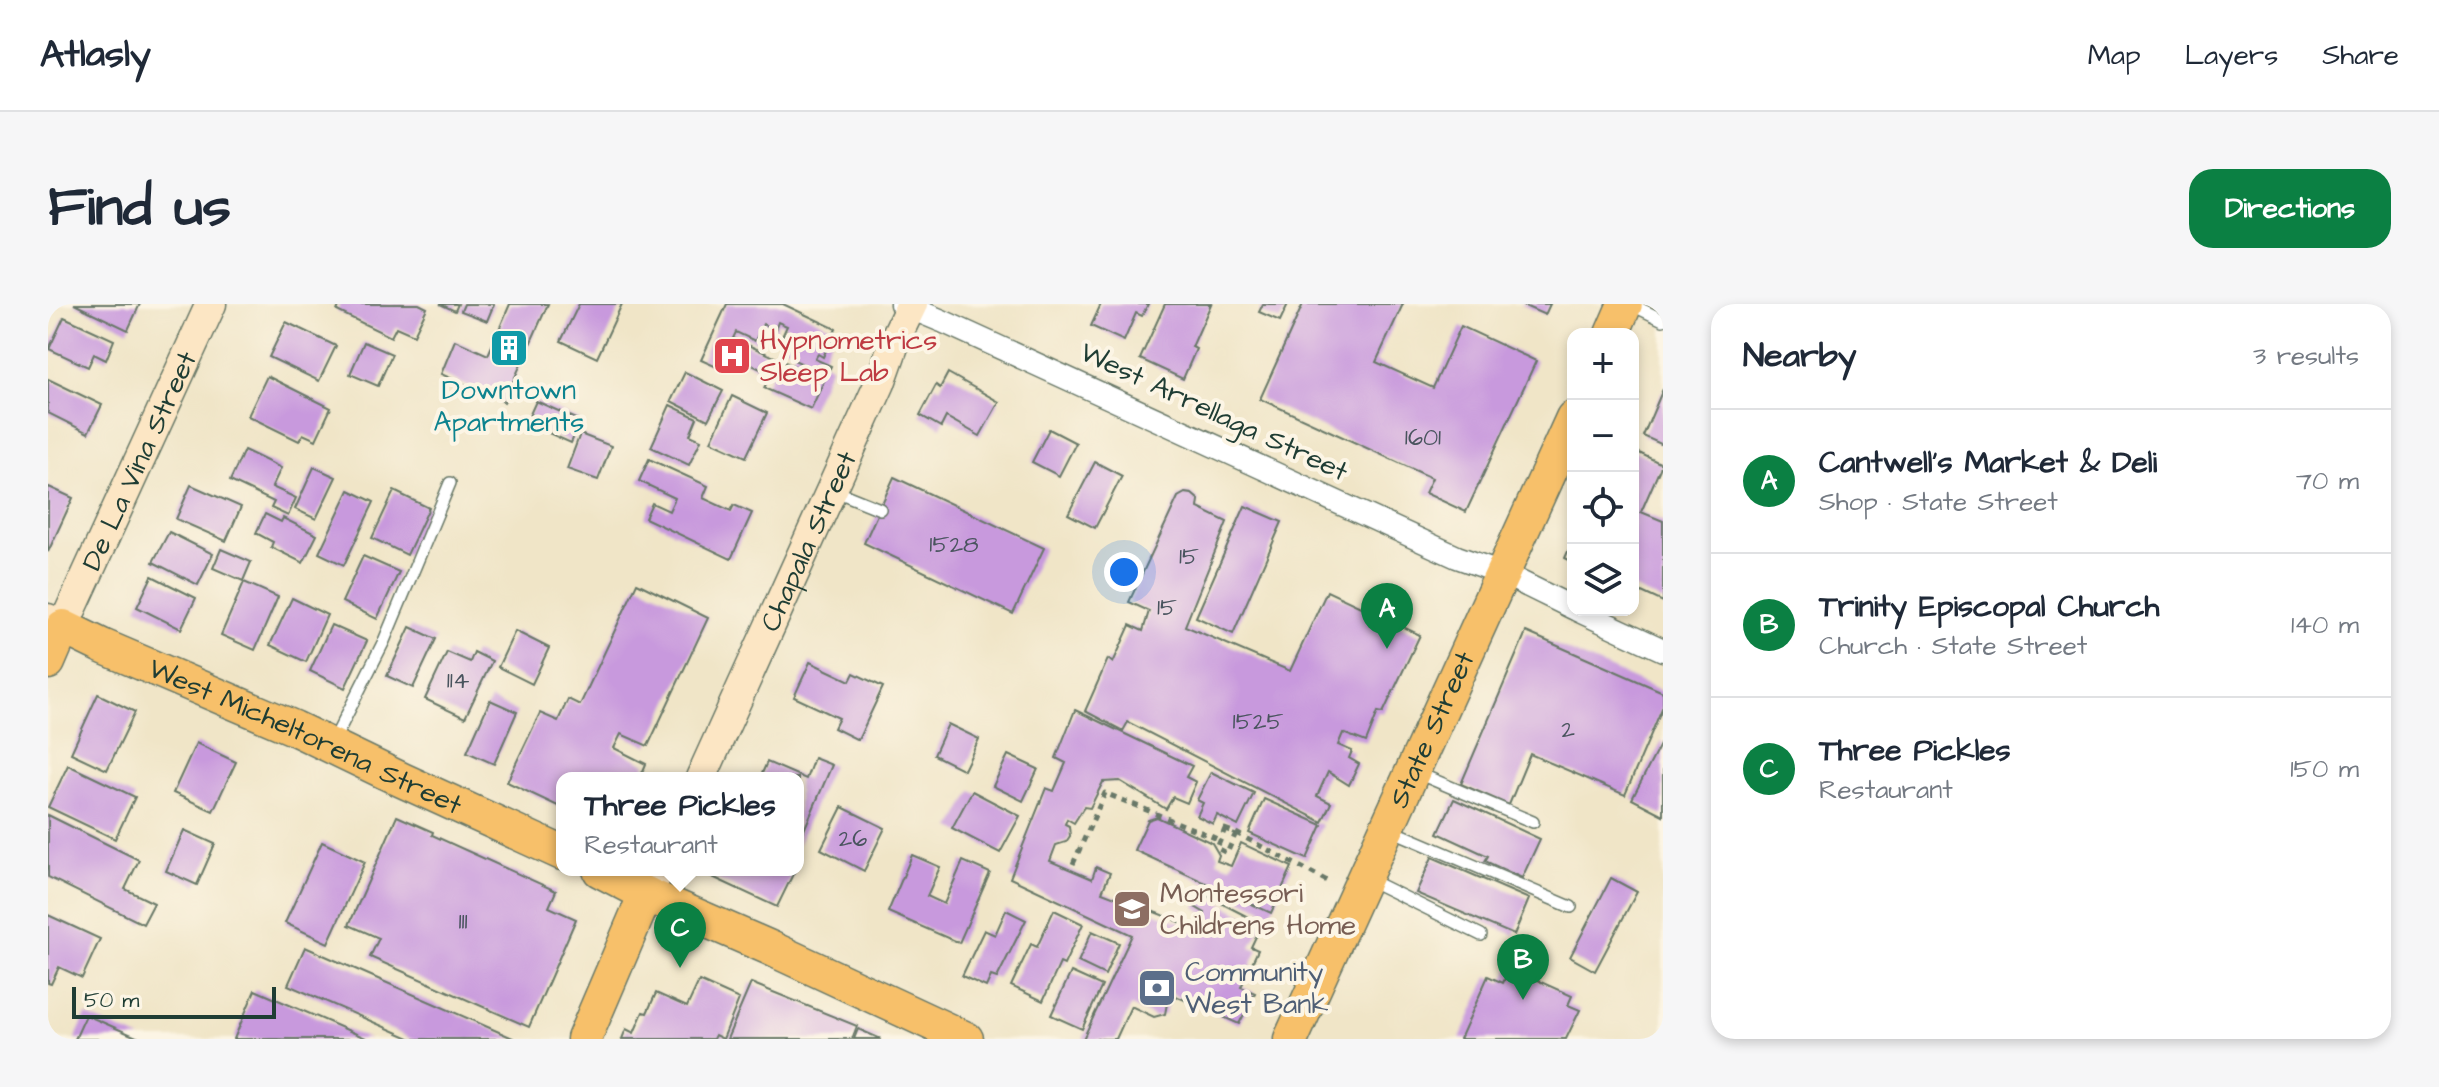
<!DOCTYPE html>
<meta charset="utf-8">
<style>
body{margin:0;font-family:"Architects Daughter",sans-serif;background:#f6f6f7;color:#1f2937}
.controls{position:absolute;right:24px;top:24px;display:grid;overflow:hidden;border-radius:16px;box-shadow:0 4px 12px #0003}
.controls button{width:72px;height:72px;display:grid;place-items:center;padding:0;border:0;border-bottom:2px solid #e0e1e3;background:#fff;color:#1f2937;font:40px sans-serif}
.scale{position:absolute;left:24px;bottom:20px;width:204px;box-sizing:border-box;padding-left:8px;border:4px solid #1f3d34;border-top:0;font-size:22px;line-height:28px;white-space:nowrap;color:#1f3d34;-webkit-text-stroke:6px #fcf5e5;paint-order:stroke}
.you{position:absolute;left:1076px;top:268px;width:28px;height:28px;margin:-20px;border:6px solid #fff;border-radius:50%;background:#1a73e8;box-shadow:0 0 0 12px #1a73e833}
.badge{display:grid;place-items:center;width:52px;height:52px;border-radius:50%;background:#0b8043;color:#fff;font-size:26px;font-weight:700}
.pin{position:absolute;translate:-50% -66px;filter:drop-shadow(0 2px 4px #0008)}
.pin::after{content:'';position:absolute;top:42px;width:28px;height:24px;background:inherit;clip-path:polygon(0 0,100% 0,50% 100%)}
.popup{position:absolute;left:508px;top:468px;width:248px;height:104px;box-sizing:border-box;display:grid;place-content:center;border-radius:16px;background:#fff;filter:drop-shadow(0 2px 6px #0005);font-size:26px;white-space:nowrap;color:#747a83}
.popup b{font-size:30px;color:#1f2937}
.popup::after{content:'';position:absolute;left:50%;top:100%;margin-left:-16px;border:16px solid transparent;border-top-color:#fff}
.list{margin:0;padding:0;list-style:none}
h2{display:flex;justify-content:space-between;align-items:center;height:104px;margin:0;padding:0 32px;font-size:34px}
h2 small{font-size:26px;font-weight:400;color:#747a83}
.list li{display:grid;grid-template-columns:52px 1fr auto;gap:24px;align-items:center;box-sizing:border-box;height:144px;padding:0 32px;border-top:2px solid #e0e1e3}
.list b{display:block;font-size:30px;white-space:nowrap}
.list p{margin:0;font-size:26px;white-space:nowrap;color:#747a83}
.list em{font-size:26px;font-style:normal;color:#747a83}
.icon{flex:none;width:44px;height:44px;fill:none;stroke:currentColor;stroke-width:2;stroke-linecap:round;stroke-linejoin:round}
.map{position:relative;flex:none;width:1615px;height:735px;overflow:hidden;border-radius:24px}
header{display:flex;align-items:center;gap:48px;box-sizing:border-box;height:112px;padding:0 40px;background:#fff;border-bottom:2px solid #e0e1e3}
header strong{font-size:38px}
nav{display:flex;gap:44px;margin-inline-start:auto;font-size:28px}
.intro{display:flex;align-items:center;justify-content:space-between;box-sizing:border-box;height:192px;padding:0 48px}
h1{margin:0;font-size:56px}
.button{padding:20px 36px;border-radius:24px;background:#0b8043;color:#fff;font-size:28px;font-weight:700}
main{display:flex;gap:48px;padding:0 48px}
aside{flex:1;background:#fff;border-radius:24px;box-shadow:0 4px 12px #0003}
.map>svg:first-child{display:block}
.building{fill:#c899dd}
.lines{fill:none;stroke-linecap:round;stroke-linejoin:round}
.lane-casing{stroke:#687867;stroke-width:14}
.street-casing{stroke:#687867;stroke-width:25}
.secondary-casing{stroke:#687867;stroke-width:33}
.primary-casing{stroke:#687867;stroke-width:37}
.path{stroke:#687867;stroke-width:5;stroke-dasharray:6 6;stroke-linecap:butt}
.lane{stroke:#fff;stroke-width:11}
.street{stroke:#fff;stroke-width:22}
.secondary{stroke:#fce6c4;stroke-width:30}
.primary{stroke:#f7c06b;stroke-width:34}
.labels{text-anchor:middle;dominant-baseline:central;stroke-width:8;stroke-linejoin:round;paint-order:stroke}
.number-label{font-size:24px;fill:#49545e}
.health-label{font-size:28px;fill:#be3a42;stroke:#fcf5e5;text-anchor:start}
.culture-label{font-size:28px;fill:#0d838f;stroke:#fcf5e5}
.street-label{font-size:28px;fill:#1f3d34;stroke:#fcf5e5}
.education-label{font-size:28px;fill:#785e54;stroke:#fcf5e5;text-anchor:start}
.service-label{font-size:28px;fill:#4e5e75;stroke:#fcf5e5;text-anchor:start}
</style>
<header>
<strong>Atlasly</strong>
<nav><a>Map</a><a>Layers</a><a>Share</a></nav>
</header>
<div class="intro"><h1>Find us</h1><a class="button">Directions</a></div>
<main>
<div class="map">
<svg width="1615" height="735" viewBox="0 0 1615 735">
<rect width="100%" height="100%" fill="#fcf5e5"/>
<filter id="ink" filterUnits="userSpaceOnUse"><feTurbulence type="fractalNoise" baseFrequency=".0125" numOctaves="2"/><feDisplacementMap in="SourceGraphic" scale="16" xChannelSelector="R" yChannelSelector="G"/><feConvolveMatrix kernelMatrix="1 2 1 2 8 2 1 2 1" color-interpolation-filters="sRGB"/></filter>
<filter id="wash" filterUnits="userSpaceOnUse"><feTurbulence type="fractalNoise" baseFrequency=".006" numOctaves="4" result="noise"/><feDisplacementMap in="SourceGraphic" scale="32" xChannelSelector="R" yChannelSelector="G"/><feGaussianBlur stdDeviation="1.8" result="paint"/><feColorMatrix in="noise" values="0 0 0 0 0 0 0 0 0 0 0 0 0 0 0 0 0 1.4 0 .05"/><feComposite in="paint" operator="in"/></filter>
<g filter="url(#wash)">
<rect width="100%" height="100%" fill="#f0e5c7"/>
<g id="blocks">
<!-- building -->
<g class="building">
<path d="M26 0H92L80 26Z"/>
<path d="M292 0H371L379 4 366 31 348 23 343 33 289 7Z"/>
<path d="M392 0H410L407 7Z"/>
<path d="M416 0H446L439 17 413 7Z"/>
<path d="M462 0H500L456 98 393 70 407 36 440 51Z"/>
<path d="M531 0H574L549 54 513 37Z"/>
<path d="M679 0H735L788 25 775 53 770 50 767 55 783 62 763 105 716 84 723 70 681 50 687 35 759 68 761 63 744 55 747 47 731 39 739 22 730 18 727 26 715 20 707 37 688 28 671 64 653 56Z"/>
<path d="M1053 0H1100L1094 12 1088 9 1076 37 1043 22Z"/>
<path d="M1117 0H1163L1144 43 1148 45 1135 75 1092 55Z"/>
<path d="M1215 0H1240L1232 17 1211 8Z"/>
<path d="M1255 0H1355L1328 58 1385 84 1413 22 1488 57 1418 208 1377 189 1384 174 1212 95Z"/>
<path d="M1472 0H1502L1497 11Z"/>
<path d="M16 13 66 36 58 56 46 50 40 63 1 45Z"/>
<path d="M238 18 288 42 271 77 221 53Z"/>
<path d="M316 38 344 50 330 82 302 70Z"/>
<path d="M637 68 675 87 660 116 623 97Z"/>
<path d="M900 69 951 98 932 132 898 113 893 123 872 111 888 81 892 84Z"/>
<path d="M219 72 283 104 268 136 255 130 251 137 200 112Z"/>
<path d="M0 75 54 101 40 129 0 109Z"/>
<path d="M1615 85V141L1595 132Z"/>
<path d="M684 92 719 109 698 153 663 137Z"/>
<path d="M488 97 533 117 523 139 478 119Z"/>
<path d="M622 101 649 114 642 131 653 136 641 161 603 143Z"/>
<path d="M1001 125 1028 139 1011 172 984 158Z"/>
<path d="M532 130 563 142 550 176 519 165Z"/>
<path d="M196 146 233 164 224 183 248 194 240 212 223 204 226 198 182 177Z"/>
<path d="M1585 146 1614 160 1593 208 1615 217V298L1585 284Z"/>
<path d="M601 155 660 182 655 194 683 207 686 201 704 209 683 255 597 214 604 199 621 207 627 194 591 177Z"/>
<path d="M1047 158 1074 172 1047 224 1020 210Z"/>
<path d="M266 163 288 173 268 215 247 205Z"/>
<path d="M846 173 996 244 965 310 816 239Z"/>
<path d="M143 181 193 203 178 237 128 215Z"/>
<path d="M1 183 25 194 0 248V185Z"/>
<path d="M301 186 326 198 296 261 271 249Z"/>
<path d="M346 187 381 204 359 251 324 234Z"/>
<path d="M1137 189 1144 190 1151 196 1150 204 1179 218 1137 322 1242 367 1279 287 1372 331 1335 409 1330 408 1318 438 1295 429 1290 441 1304 447 1301 454 1311 460 1301 481 1280 468 1269 492 1283 499 1274 518 1080 418 1075 427 1037 407 1060 355 1065 359 1082 321 1095 327 1101 307 1081 298 1130 193Z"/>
<path d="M1197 202 1234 218 1185 330 1148 313Z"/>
<path d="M217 210 233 218 235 214 269 231 255 259 223 243 225 238 208 229Z"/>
<path d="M121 228 165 250 150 281 105 258Z"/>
<path d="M1525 236V258L1517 254Z"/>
<path d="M173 245 203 258 195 277 165 264Z"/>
<path d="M315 252 351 268 329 315 294 298Z"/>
<path d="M104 272 148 294 133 325 89 303Z"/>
<path d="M196 278 230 293 207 346 173 331Z"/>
<path d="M589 279 660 314 600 442 573 430 566 444 598 460 592 474H514V504L459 478 492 409 510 417 520 395 532 401Z"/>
<path d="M244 294 279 311 258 358 222 341Z"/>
<path d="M283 321 319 337 297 384 262 367Z"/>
<path d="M362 323 388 335 365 384 339 372Z"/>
<path d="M467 327 501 344 484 380 450 363Z"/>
<path d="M1478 328 1615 388V402L1577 491 1482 450 1461 501 1413 480Z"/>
<path d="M399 348 422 358 426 348 444 357 417 414 377 395Z"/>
<path d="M762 358 802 377 806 369 835 383 810 436 786 424 791 414 746 393Z"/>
<path d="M50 390 87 408 59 466 23 449Z"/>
<path d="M442 396 469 408 446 460 419 448Z"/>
<path d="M1027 406 1144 462 1138 473 1148 478 1139 499 1125 493 1118 505 1072 477 1055 478 1042 504 1036 503 1026 519 1019 515 1017 520 1021 522 1022 532 1018 538 1008 541 1002 557 1044 575 1048 563 1062 569 1054 588 1153 626 1157 609 1147 603 1153 589 1214 620 1203 643 1210 646 1193 683 1207 689 1191 720 1121 689 1117 710 1106 713 1083 702 1068 735H1035L1084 631 962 574 998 484 1006 487 1018 459 1008 454Z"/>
<path d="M900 420 931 435 916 466 886 451Z"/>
<path d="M1615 435V511L1584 495Z"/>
<path d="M148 439 188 458 165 507 125 489Z"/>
<path d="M960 451 990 465 975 497 945 482Z"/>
<path d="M766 454 784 461 750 540V474H712L719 458 758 475Z"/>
<path d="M20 461 87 493 67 535 0 503Z"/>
<path d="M1163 468 1206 489 1190 522 1169 511 1165 520 1149 512 1155 499 1149 496Z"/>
<path d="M924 487 972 512 952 549 904 524Z"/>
<path d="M1216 495 1274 521 1259 555 1201 529Z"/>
<path d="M1406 495 1492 535 1474 574 1437 557 1440 552 1390 529Z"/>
<path d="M794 503 837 524 816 567 773 545Z"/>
<path d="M0 511 91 556 77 585 106 599 95 620 0 573Z"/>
<path d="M349 512 385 528 384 531 508 587 501 603 528 615 481 723 322 653 331 634 301 621Z"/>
<path d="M1109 513 1164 539 1171 551 1169 557 1183 562 1193 539 1244 563 1223 609 1086 546 1100 516Z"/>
<path d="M136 526 167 540 149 581 118 567Z"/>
<path d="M274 538 317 558 280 639 237 619Z"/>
<path d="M864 551 892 563 879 592 896 600 915 557 942 569 911 639 840 608Z"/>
<path d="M1384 553 1481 595 1466 631 1368 589Z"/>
<path d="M660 566H747L729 603 658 570Z"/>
<path d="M1563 574 1589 588 1547 667 1522 653Z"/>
<path d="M958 606 978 616 949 674 943 672 938 683 914 672 936 626 947 631Z"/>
<path d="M1006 606 1035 620 1016 661 1012 659 995 697 963 682 983 640 989 643Z"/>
<path d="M0 611 52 635 34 674 11 663 3 680 0 679Z"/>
<path d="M1044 627 1071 639 1057 671 1030 658Z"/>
<path d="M257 643 467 735H364L240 681Z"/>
<path d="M1462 664 1524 692 1520 701 1532 706 1518 735H1412L1440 672 1455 679Z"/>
<path d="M1023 668 1054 682 1034 725 1003 711Z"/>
<path d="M651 677 691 695 675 735 667 731 665 735H574L578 725 586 729 595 708 599 709 608 689 639 703Z"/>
<path d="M703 679 809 722 804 735H679Z"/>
<path d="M207 686 320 735H186Z"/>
<path d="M38 711 93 735H27Z"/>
<path d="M810 725 833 735H806Z"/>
</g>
</g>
</g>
<g filter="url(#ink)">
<use href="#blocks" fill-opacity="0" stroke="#687867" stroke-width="2"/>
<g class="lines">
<defs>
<g id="lane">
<path d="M1582 0 1615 16"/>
<path d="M785 186 832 205"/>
<path d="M285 438 336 337 402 179"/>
<path d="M1367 468 1485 518"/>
<path d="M1343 526 1523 603"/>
<path d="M1319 575 1433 631"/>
</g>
<g id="street">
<path d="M853 0 894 17 1409 253 1454 269 1525 304"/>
<path d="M1529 306 1615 346"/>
</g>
<g id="secondary">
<path id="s1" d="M0 315 15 323 163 0"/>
<path id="s2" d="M653 474 832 79 849 31 864 0"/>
<path d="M598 590 611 566"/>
</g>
<g id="primary">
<path d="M1564 30 1577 0"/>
<path id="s3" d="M0 358 15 323 54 342 246 424 354 476 514 549"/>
<path d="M552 566 598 590 720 643 918 735"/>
<path d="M536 735 598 590"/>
<path id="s4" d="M1243 735 1525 114"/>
</g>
</defs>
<!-- lane casing -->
<use href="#lane" class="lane-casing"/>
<!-- street casing -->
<use href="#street" class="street-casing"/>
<!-- secondary casing -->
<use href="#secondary" class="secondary-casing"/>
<!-- primary casing -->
<use href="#primary" class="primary-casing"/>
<!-- path -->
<g class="path">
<path d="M1177 525 1188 529 1179 549 1169 544Z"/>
<path d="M1188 529 1283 579"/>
<path d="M1025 560 1057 489 1172 536"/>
</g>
<!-- lane -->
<use href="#lane" class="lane"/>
<!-- street -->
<use href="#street" class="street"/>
<!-- secondary -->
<use href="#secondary" class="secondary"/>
<!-- primary -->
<use href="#primary" class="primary"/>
</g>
</g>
<!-- icons -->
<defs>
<symbol id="building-square" viewBox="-11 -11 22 22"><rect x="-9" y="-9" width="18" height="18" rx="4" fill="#0f9aa8" stroke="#fcf5e5"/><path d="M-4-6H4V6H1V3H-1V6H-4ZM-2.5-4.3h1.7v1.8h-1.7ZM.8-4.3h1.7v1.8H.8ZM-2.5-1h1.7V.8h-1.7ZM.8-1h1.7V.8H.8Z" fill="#fff"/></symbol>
<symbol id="hospital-square" viewBox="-11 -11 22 22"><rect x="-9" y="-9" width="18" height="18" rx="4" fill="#e0444e" stroke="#fcf5e5"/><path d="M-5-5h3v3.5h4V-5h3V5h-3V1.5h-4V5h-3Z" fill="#fff"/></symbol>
<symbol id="school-square" viewBox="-11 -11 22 22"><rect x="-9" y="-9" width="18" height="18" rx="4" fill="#8d6e63" stroke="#fcf5e5"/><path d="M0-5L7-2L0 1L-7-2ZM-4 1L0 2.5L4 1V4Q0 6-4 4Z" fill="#fff"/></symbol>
<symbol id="bank-square" viewBox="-11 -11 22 22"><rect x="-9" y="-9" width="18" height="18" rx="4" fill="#5c6f8a" stroke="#fcf5e5"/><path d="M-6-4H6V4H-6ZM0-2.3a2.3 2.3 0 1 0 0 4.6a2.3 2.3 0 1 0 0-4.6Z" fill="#fff"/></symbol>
</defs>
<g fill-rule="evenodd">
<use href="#building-square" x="439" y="22" width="44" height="44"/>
<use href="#hospital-square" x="662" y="30" width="44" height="44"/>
<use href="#school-square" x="1062" y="583" width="44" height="44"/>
<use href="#bank-square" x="1087" y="662" width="44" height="44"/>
</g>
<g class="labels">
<!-- number labels -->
<g class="number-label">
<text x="1375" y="134">1601</text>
<text x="906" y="241">1528</text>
<text x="1141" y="253">15</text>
<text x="1119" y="304">15</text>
<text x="410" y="377">114</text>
<text x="1210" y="418">1525</text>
<text x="1520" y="426">2</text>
<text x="805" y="535">26</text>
<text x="415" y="618">111</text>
</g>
<!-- health labels -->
<g class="health-label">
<text x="712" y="36">Hypnometrics<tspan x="712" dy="32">Sleep Lab</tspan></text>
</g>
<!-- culture labels -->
<g class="culture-label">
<text x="461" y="86">Downtown<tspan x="461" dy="32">Apartments</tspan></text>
</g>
<!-- street labels -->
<g class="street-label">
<text transform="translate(1166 108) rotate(25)">West Arrellaga Street</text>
<text stroke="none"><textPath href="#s1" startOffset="200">De La Vina Street</textPath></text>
<text stroke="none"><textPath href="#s2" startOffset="260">Chapala Street</textPath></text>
<text stroke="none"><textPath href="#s4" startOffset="340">State Street</textPath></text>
<text stroke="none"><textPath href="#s3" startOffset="304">West Micheltorena Street</textPath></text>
</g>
<!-- education labels -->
<g class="education-label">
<text x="1112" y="589">Montessori<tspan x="1112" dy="32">Childrens Home</tspan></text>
</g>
<!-- service labels -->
<g class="service-label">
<text x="1137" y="668">Community<tspan x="1137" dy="32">West Bank</tspan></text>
</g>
</g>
</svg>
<div class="controls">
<button>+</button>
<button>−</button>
<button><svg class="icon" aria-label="locate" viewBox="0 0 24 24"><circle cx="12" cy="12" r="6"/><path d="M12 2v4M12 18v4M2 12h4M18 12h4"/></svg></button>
<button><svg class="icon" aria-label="layers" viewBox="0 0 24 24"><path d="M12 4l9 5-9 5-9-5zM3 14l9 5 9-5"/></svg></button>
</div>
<div class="scale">50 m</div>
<div class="you"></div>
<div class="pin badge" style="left:1339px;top:345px">A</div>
<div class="pin badge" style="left:1475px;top:696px">B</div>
<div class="pin badge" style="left:632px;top:664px">C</div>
<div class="popup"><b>Three Pickles</b>Restaurant</div>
</div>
<aside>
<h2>Nearby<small>3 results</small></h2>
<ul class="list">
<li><span class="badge">A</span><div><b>Cantwell's Market &amp; Deli</b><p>Shop · State Street</p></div><em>70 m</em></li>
<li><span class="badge">B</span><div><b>Trinity Episcopal Church</b><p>Church · State Street</p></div><em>140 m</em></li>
<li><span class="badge">C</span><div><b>Three Pickles</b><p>Restaurant</p></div><em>150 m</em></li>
</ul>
</aside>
</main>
